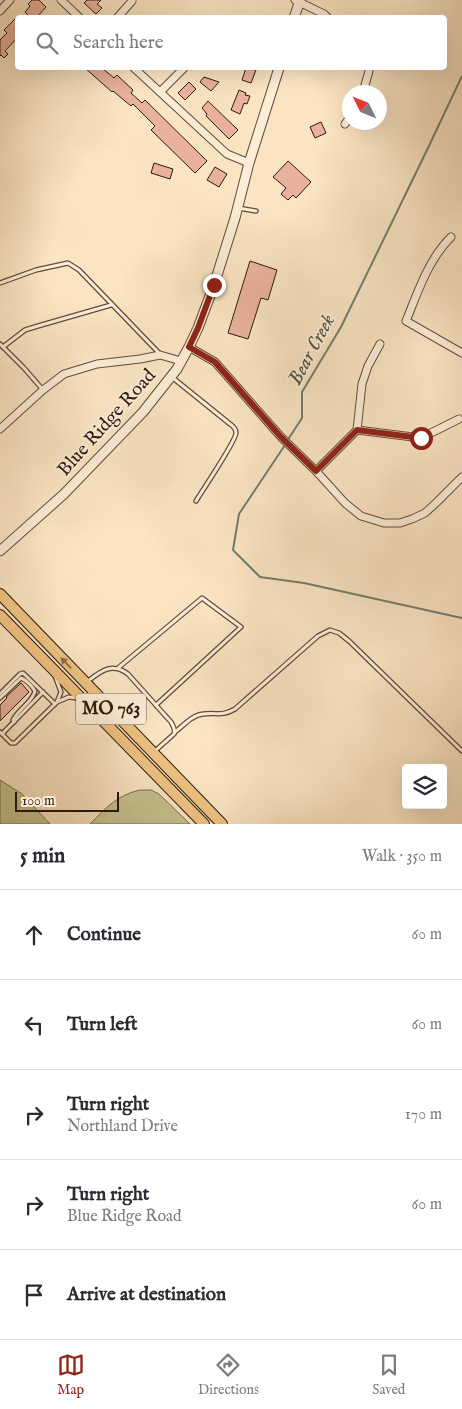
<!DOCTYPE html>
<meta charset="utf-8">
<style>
body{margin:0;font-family:"IM FELL English",serif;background:#f7f7f7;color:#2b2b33}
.controls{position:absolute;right:15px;bottom:15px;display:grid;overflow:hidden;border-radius:5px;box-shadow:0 5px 20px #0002}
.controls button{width:45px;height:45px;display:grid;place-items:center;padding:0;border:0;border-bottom:1px solid #e1e1e2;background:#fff;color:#2b2b33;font:25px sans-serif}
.compass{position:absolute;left:342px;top:85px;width:45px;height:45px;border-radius:50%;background:#fff;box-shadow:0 5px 20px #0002;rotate:313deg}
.scale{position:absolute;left:15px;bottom:12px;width:104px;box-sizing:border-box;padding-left:5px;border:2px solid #2e1a0e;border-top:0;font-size:14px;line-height:18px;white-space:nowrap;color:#2e1a0e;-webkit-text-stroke:4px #fcedd7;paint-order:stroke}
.stop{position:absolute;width:15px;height:15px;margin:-11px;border:4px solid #8f2418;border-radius:50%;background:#fff}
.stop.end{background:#8f2418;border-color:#fff;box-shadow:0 1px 5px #0008}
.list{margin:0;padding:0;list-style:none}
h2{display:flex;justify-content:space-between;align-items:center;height:65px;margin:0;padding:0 20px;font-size:21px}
h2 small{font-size:16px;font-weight:400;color:#7c7c81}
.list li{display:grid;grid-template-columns:32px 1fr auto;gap:15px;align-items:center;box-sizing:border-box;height:90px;padding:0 20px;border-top:1px solid #e1e1e2}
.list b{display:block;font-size:19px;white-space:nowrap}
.list p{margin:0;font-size:16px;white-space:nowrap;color:#7c7c81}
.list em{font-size:16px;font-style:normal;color:#7c7c81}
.icon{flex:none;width:28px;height:28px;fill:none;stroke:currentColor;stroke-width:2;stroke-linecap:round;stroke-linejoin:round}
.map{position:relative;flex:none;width:462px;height:824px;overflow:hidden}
.search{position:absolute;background:#fff;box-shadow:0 5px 20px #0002;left:15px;right:15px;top:15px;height:55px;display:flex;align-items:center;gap:12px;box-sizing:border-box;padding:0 18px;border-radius:5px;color:#7c7c81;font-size:19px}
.sheet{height:515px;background:#fff}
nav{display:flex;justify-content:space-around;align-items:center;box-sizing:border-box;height:70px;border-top:1px solid #e1e1e2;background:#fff;font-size:14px;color:#7c7c81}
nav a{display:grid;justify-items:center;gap:2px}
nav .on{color:#8f2418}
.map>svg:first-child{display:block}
.green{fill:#c4c28f;stroke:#796e4e}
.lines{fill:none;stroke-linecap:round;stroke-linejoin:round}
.stream{stroke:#727d6d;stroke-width:2}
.building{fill:#e9b29c;stroke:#2e1a0e}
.service-casing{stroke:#614c3b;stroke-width:5.5}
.minor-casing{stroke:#614c3b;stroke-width:9}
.tertiary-casing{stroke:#614c3b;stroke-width:11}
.primary-casing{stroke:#2e1a0e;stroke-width:12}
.service{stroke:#fcedd7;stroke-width:3}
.minor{stroke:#fcedd7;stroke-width:7}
.tertiary{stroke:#fcedd7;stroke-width:9}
.primary{stroke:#edc281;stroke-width:10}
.oneway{fill:#8e6e48}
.route{stroke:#8f2418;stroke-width:6}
.labels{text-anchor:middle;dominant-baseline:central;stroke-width:4;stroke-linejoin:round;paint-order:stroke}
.shield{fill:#fcedd7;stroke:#6c594a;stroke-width:1}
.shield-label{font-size:18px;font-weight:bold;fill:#2e1a0e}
.street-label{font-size:19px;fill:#2e1a0e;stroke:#fcedd7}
.water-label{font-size:20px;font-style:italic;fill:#565445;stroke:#fcedd7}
</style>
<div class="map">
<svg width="462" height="824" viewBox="0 0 462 824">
<rect width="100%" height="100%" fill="#fae4c2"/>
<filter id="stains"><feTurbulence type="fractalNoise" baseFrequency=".004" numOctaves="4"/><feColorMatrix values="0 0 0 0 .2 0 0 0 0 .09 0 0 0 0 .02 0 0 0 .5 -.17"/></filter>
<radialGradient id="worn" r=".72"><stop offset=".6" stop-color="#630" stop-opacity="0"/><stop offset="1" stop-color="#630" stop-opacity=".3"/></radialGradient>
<!-- green -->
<g class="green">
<path d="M0 780 22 794 50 824H0Z"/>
<path d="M140 790H151L159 794 190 824H90C106 808 117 795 140 790Z"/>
</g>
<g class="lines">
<!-- stream -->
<g class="stream">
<path d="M287 441 302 418V392L341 327 428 148 462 76"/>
<path d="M285 445 239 514 233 550 260 577 304 583 462 618"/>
</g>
</g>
<!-- building -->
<g class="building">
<path d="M32 0H39L46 7 36 18H31L25 12 30 6 28 4Z"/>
<path d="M87 0H101L97 4 102 8 96 14 84 3Z"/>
<path d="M18 16V37L5 51 8 54 4 58 1 55 0 56V40L7 33 4 30Z"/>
<path d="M85 68H102L114 78 117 75 133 90 131 93 142 103 145 100 207 161 195 173 151 130 155 126 133 104 131 106 113 91 112 92Z"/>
<path d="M246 68 256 70 251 83 242 80Z"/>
<path d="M204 77 219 82 211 91 200 82Z"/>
<path d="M189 82 196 89 185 100 178 93Z"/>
<path d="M239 90 246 93 245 95 250 96 247 104 244 103 240 114 231 110Z"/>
<path d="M208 101 238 130 229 139 206 116 207 114 202 108Z"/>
<path d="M321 122 326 133 315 138 310 127Z"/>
<path d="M288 161 311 182 296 198 293 195 288 200 281 194 286 188 273 177Z"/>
<path d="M154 163 173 169 170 179 151 173Z"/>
<path d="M215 167 227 174 219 187 207 180Z"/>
<path d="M250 261 277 270 268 300 261 298 248 339 228 333Z"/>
<path d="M21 683 29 692 0 721V705L7 698 6 697Z"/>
</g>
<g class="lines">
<defs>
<g id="service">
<path d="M238 208 256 211"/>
<path d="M0 283 36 270 68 263 79 270 159 353"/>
<path d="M0 344 24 368 43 390"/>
<path d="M3 347 25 330 38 326 111 305"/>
<path d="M173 378 230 424C233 426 236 429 236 433 236 441 202 491 196 501"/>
<path d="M118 668 202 598 241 627 156 705"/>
<path d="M55 676 61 692 57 702"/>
<path d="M88 681C101 671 112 662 128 674L171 722C173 726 176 730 174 734L155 751"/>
<path d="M0 694 20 674 23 673 55 704"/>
<path d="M0 698 21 678C26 680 32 686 35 691 32 703 19 708 13 720L14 722"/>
<path d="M0 732 11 743H15L57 702 69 697 77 698"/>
<path d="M175 732C183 726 192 715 203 714 217 712 221 717 235 709L318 636 330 630 339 633 349 641 462 751"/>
<path d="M2 734 43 692"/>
</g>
<g id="minor">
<path d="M61 0 80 18"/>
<path d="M295 0 324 14 328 18"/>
<path d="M0 11 10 0"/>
<path d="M117 18 132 1"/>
<path d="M134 68 227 154 249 163"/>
<path d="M160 92 184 68"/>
<path d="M363 92 369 71V68"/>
<path d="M345 124 350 117"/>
<path d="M451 237C428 260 418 292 406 321L462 353"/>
<path d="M189 347 215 362 281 437 316 471 345 503 361 516 384 523H400L412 519 425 513 437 502 462 477"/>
<path d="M0 429 43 390 64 374 97 364 140 359 160 355 181 361"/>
<path d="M357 430 421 438 459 419"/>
<path d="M316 471 357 430 362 384 368 366 380 344"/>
</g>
<g id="tertiary">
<path d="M294 18 300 0"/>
<path d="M0 551 64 494 143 412 177 369 189 347 198 328 214 285 235 218 249 163 279 68"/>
</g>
<g id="primary">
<path d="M0 594 222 824"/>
<path d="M0 615 204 824"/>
</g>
</defs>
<!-- service casing -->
<use href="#service" class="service-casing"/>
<!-- minor casing -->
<use href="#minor" class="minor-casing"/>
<!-- tertiary casing -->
<use href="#tertiary" class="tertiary-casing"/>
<!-- primary casing -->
<use href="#primary" class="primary-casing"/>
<!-- service -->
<use href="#service" class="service"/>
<!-- minor -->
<use href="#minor" class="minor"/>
<!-- tertiary -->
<use href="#tertiary" class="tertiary"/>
<!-- primary -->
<use href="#primary" class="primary"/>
</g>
<!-- one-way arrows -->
<defs><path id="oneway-solid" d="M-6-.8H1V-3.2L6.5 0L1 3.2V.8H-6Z" transform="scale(1.25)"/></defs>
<use class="oneway" href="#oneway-solid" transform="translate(66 663) rotate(-134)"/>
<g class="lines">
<!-- route -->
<path class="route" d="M214 285 198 328 189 347 215 362 281 437 316 471 357 430 421 438"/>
</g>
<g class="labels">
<!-- shield labels -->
<rect class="shield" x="76" y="693.5" width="70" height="31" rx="4"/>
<g class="shield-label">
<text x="111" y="709">MO 763</text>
</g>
<!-- street labels -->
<g class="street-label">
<text transform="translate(107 423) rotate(-48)">Blue Ridge Road</text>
</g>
<!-- water labels -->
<g class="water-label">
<text transform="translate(312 350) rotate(-62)">Bear Creek</text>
</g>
</g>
<rect width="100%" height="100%" filter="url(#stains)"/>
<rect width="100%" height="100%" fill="url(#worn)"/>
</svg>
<div class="controls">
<button><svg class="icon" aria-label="layers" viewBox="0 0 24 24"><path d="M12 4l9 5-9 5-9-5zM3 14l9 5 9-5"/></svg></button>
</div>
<svg class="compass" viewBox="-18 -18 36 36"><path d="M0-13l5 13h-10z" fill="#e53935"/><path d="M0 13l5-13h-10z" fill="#7c7c81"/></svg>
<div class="scale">100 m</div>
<div class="stop" style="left:421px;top:438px"></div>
<div class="stop end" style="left:214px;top:285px"></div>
<div class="search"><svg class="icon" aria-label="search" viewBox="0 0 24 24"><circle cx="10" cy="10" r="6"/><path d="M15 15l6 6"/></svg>Search here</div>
</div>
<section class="sheet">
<h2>5 min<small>Walk · 350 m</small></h2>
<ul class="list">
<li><svg class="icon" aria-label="ahead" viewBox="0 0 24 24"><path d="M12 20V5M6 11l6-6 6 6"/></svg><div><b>Continue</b></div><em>60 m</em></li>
<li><svg class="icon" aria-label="left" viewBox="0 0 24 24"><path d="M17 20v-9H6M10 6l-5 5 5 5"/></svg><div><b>Turn left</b></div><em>60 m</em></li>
<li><svg class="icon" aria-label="right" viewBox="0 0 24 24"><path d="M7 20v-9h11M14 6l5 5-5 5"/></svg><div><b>Turn right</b><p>Northland Drive</p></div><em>170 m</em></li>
<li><svg class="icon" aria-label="right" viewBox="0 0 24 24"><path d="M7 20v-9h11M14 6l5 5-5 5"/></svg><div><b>Turn right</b><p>Blue Ridge Road</p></div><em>60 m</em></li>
<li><svg class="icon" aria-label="arrive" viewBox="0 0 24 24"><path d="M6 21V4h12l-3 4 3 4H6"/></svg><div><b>Arrive at destination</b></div></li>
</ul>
</section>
<nav>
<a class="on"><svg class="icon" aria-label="map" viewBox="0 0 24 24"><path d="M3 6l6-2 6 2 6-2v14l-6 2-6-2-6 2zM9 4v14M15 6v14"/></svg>Map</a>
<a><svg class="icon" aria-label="directions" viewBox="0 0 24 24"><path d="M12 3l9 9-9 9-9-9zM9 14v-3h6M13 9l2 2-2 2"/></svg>Directions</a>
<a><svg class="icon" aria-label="saved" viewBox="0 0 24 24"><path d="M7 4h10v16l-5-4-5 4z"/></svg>Saved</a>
</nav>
